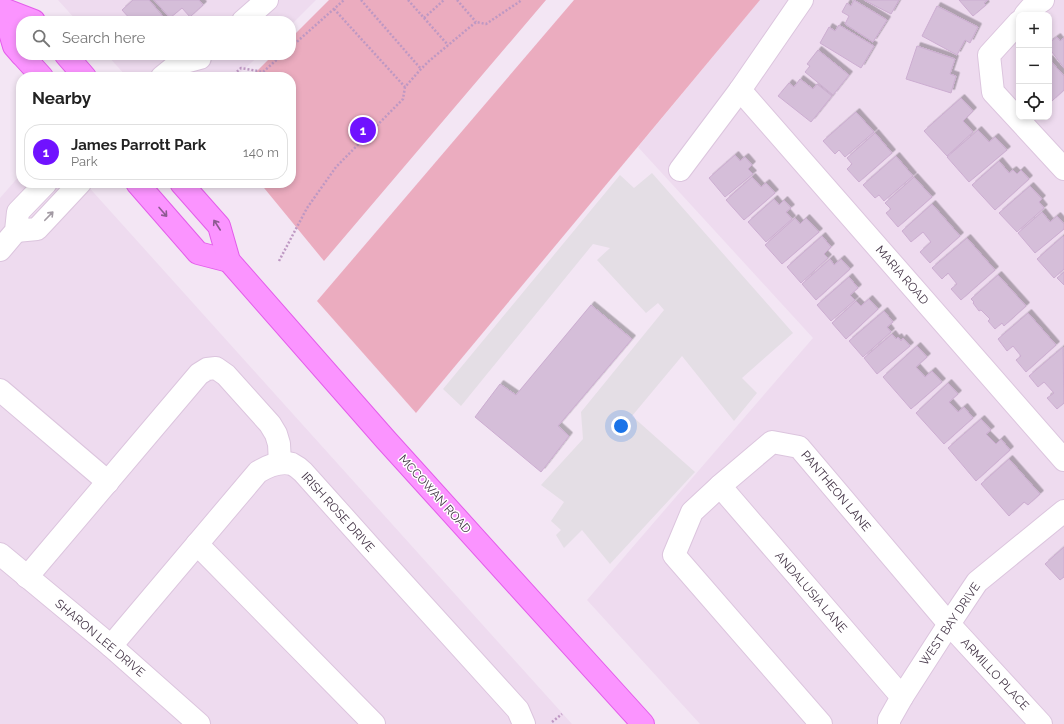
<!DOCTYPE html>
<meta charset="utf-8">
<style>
body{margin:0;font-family:Raleway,sans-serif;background:#f6f6f6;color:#222}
.controls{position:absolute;right:12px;top:12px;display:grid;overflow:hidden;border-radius:8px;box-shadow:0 2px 6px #0003}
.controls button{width:36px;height:36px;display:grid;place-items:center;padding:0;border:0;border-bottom:1px solid #e0e0e0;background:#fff;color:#222;font:20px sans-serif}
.you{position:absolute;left:621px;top:426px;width:14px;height:14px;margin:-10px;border:3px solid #fff;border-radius:50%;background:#1a73e8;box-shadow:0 0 0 6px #1a73e833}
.badge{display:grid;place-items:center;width:26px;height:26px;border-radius:50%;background:#7012ff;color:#fff;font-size:13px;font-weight:700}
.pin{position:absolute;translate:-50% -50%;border:2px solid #fff;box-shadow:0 1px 4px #0006}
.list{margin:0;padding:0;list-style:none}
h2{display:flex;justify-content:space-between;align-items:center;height:52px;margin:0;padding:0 16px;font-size:17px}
h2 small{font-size:13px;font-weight:400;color:#767676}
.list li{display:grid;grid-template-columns:26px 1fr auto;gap:12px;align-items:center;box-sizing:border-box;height:56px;margin:0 8px 8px;padding:0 8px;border:1px solid #e0e0e0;border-radius:16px}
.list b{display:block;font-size:15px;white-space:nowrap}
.list p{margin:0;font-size:13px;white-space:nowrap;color:#767676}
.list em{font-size:13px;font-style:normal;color:#767676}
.icon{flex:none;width:22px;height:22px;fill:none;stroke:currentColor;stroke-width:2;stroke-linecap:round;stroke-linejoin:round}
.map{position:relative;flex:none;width:1064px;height:724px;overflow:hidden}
.search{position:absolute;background:#fff;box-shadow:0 2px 6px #0003;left:16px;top:16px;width:280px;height:44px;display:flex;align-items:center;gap:10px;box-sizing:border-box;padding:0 14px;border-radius:16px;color:#767676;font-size:15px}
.panel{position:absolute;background:#fff;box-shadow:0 2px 6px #0003;left:16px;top:72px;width:280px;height:116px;border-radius:16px}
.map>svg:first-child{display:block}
.residential{fill:#eedbef;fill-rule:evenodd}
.green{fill:#ebacbf}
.parking{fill:#e4dee5}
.building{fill:#d5bed9;stroke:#ccadd1;filter:url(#shadow)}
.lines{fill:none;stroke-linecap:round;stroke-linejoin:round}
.minor-casing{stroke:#dcc5de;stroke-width:24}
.major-casing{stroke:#e35dea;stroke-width:24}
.path{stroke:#be98c3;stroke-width:2.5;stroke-dasharray:2 2;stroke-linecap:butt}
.minor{stroke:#fff;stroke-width:22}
.major{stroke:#fb94ff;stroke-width:22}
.oneway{stroke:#8d5b91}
.oneway2{stroke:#a29aa3}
.labels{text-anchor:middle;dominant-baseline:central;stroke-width:3;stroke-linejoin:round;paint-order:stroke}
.street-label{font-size:12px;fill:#443547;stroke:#fff}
</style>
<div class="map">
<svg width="1064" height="724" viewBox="0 0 1064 724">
<defs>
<filter id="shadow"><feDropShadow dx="3.5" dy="-3.5" stdDeviation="0" flood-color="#0004"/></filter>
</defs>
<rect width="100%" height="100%" fill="#f3e6f4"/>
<!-- residential -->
<g class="residential">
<path d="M58 0H316L291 25V21H77Z"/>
<path d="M760 0H1064V724H700L587 600 813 338 638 147ZM1019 15H1049V117H1019Z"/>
<path d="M107 55H260L235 77H127Z"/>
<path d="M21 174V183H85L572 724H0V198Z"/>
</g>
<!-- green -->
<g class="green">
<path d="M329 0H546L324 261 260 183H291V77H251L273 55H291V38Z"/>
<path d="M574 0H760L416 413 317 301Z"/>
</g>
<!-- parking -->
<path class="parking" d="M652 173 793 333 742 378 757 393 734 421 682 356 632 416 695 472 610 564 582 530 564 548 556 535 561 530 551 521 564 502 541 485 583 439 581 412 664 310 658 303 646 313 597 260 610 248 593 244 461 406 443 389 620 175 634 188Z"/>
<!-- building -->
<g class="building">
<path d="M133 0H149L167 21H132L122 10Z"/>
<path d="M154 0H199L203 5 190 17 182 8 170 18Z"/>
<path d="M854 0 887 20 873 42 845 24 849 16 842 12 847 3 851 6Z"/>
<path d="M864 0H899L891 14Z"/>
<path d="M959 0H988L984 3 986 5 973 16Z"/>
<path d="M937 6 978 27 970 43 965 40 957 55 922 36Z"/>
<path d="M839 25 874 46 861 68 820 43 829 27 835 31Z"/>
<path d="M1057 37 1060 41 1064 38V68L1049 48V43Z"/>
<path d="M917 46 955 59 950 74 956 76 951 93 906 79Z"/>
<path d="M818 50 849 75 833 95 805 72 810 66 807 64Z"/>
<path d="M1049 59 1064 76V90L1052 101 1049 97Z"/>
<path d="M800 79 813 89 817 84 832 96 811 122 778 96 789 83 794 87Z"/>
<path d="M961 98 973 111 963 121 973 132 947 156 924 131Z"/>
<path d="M856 112 874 132 845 157 839 150 835 154 823 141Z"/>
<path d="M978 130 989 142 995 137 1007 150 969 182 947 157Z"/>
<path d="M875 133 892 153 859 182 847 169 852 164 847 158Z"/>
<path d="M735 155 740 161 745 157 752 165 748 169 753 174 725 197 709 178Z"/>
<path d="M896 156 913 176 884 201 879 195 875 198 863 185Z"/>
<path d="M999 161 1009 173 1013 170 1017 174 1021 170 1029 179 995 210 972 185Z"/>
<path d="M752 177 761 187 766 183 775 193 744 220 726 200Z"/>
<path d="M914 177 932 197 898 227 886 213 891 209 885 203Z"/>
<path d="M1030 186 1042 199 1039 202 1044 208 1017 232 999 213Z"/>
<path d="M774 199 779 205 784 200 791 208 786 212 792 219 766 242 748 222Z"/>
<path d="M932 204 960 236 930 263 920 252 931 242 923 232 911 242 902 231Z"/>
<path d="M1042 212 1050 222 1057 216 1064 224V229L1035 253 1018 233Z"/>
<path d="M795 218 800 224 806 218 819 232 782 264 765 245Z"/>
<path d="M822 236 831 247 824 254 828 258 801 283 787 267Z"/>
<path d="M1063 236 1064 237V269L1054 278 1037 259Z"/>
<path d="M967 238 995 270 961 300 951 289 957 284 948 273 942 279 932 268Z"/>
<path d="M830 259 834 265 841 259 850 269 816 300 802 284Z"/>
<path d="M1064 272V285L1057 278Z"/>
<path d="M998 275 1026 306 1004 326 1002 323 995 329 988 321 990 319 981 310 979 311 973 303 974 302 971 299Z"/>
<path d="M849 277 858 288 850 295 855 300 831 321 817 305Z"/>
<path d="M869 299 878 309 846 339 832 323 856 301 861 306Z"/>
<path d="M591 305 632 339 558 426 569 436 541 472 475 417 500 384 516 395Z"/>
<path d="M884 311 893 322 887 327 891 332 863 357 849 341Z"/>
<path d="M1028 313 1056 345 1026 372 1016 360 1021 356 1013 346 1007 351 998 339Z"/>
<path d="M892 334 896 339 898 337 901 341 903 338 910 346 877 374 864 358Z"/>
<path d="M917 346 927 357 916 367 925 377 932 371 942 382 911 409 883 377Z"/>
<path d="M1063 347 1064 403 1057 409 1047 398 1054 393 1044 382 1038 387 1029 376Z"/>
<path d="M948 383 958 394 949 402 958 412 964 407 973 418 944 444 916 413Z"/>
<path d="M981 419 991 430 986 434 996 444 1001 439 1010 450 976 481 948 448Z"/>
<path d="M1009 459 1040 494 1028 505 1024 502 1009 516 981 484Z"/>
<path d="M1064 547V577L1060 580 1045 564Z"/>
</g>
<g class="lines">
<defs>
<g id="minor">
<path d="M1025 15 1031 8 1043 0"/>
<path d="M243 21 267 0"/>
<path d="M1019 22 989 55 993 92 1064 169"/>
<path d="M162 77 178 64 200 58"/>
<path d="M740 90 1064 460"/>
<path d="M680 170 740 90 802 0"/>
<path d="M16 231 37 229 80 183"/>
<path d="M0 250 16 231 18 212 46 183"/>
<path d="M0 390 108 482"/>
<path d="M720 486 902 697"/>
<path d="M197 544 374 724"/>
<path d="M0 554 111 646 199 724"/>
<path d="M27 577 199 374 207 369 216 368 226 375 270 424 276 434 279 444 280 463"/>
<path d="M111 646 258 472C268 466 280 461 292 464 296 466 300 469 303 472L372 549 518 710 524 724"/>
<path d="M821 724 674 555 692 512 720 486 772 442 799 447 949 624 1041 724"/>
<path d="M889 724V720L902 697 949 624 977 582 1064 511"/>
</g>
<g id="major">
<path d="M0 6 3 9 14 46 21 54"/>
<path d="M3 9 34 21"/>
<path d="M22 55 42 77"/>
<path d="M66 55 85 77"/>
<path d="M137 183 198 253 229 261"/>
<path d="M181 183 219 226 229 261 386 440 643 724"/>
</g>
</defs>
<!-- minor casing -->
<use href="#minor" class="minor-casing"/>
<!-- major casing -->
<use href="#major" class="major-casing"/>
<!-- path -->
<g class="path">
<path d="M361 0 421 69"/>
<path d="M408 0 448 45"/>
<path d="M457 0 476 22"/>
<path d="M334 9 405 87"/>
<path d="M424 18 444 0"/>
<path d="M291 47 344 0"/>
<path d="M231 77 241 68 263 72 282 55"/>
<path d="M279 261 307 208 336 167 403 99 405 87 421 69 429 61 476 22 486 24 522 0"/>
<path d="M552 722 562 714"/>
</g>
<!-- minor -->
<use href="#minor" class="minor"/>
<!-- major -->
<use href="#major" class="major"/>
</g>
<!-- one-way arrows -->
<defs><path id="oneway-shaft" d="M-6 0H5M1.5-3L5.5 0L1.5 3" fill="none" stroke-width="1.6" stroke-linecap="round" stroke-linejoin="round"/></defs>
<g class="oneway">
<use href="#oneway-shaft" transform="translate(163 212) rotate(49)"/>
<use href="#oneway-shaft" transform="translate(217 225) rotate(-123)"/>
</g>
<use class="oneway2" href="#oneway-shaft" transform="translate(49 216) rotate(-46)"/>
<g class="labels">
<!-- street labels -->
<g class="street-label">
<text transform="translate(902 275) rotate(49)">MARIA ROAD</text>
<text transform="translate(836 491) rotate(50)">PANTHEON LANE</text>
<text transform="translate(435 494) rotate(48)">MCCOWAN ROAD</text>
<text transform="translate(338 512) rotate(48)">IRISH ROSE DRIVE</text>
<text transform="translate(811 592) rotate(49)">ANDALUSIA LANE</text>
<text transform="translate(950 624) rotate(-56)">WEST BAY DRIVE</text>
<text transform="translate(100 638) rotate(40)">SHARON LEE DRIVE</text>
<text transform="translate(995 674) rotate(47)">ARMILLO PLACE</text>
</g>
</g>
</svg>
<div class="controls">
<button>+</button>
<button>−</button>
<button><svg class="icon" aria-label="locate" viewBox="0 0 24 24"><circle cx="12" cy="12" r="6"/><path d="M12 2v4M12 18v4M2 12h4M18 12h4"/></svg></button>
</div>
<div class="you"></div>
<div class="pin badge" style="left:363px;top:130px">1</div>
<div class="search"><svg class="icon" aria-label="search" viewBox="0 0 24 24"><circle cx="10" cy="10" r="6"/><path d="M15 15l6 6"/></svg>Search here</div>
<section class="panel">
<h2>Nearby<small></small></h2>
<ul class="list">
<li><span class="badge">1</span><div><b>James Parrott Park</b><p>Park</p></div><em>140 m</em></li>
</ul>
</section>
</div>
